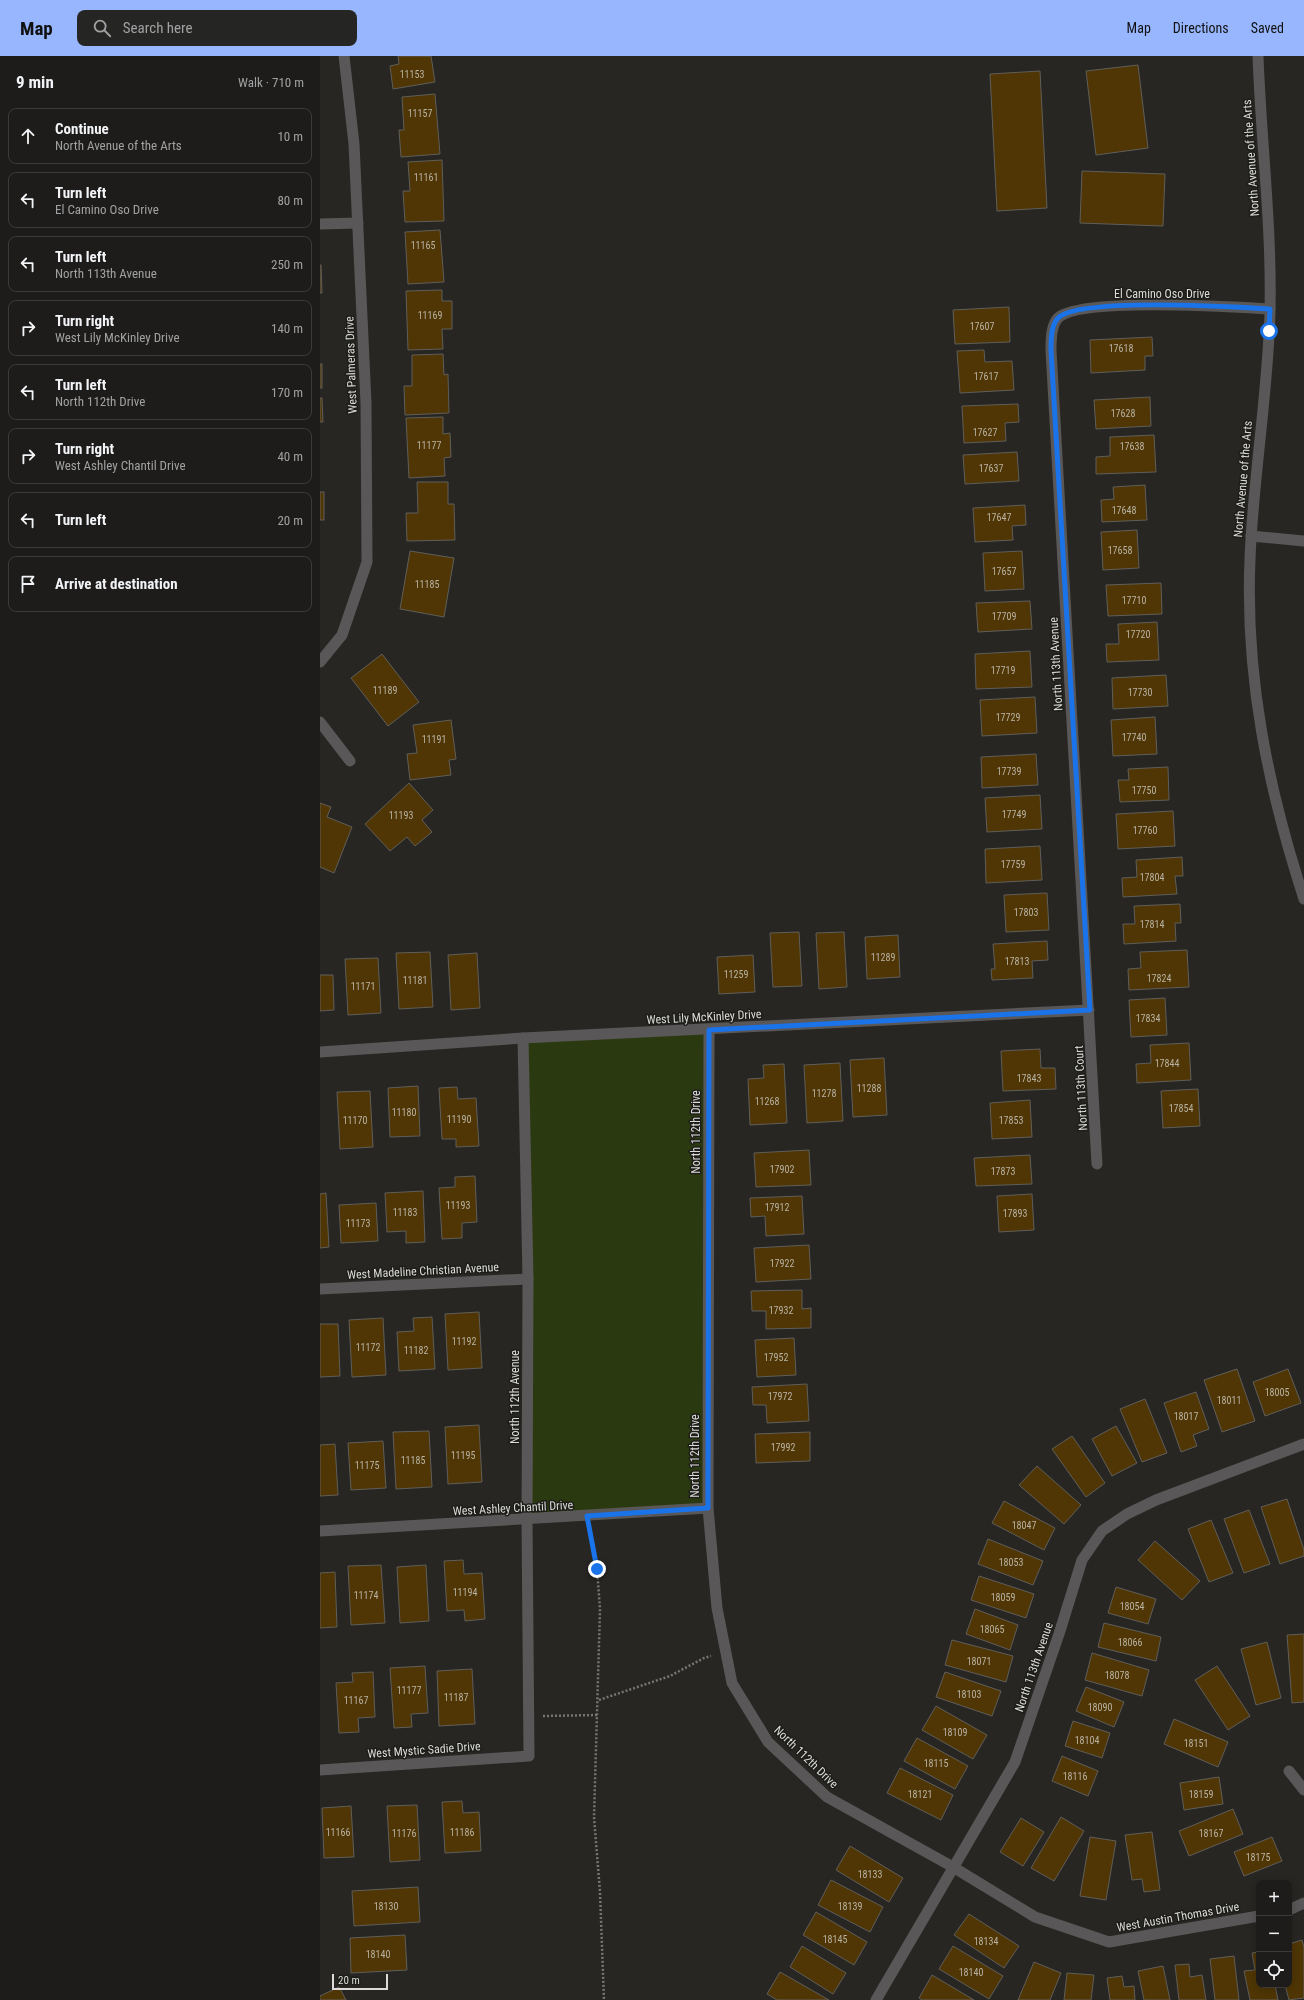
<!DOCTYPE html>
<meta charset="utf-8">
<style>
body{margin:0;font-family:"Roboto Condensed",sans-serif;background:#252523;color:#f1f3f6}
.controls{position:absolute;right:12px;bottom:12px;display:grid;overflow:hidden;border-radius:8px;box-shadow:0 2px 10px #0003}
.controls button{width:36px;height:36px;display:grid;place-items:center;padding:0;border:0;border-bottom:1px solid #3b3a39;background:#1d1c1a;color:#f1f3f6;font:20px sans-serif}
.scale{position:absolute;left:12px;bottom:10px;width:56px;box-sizing:border-box;padding-left:4px;border:2px solid #dcdbd9;border-top:0;font-size:11px;line-height:14px;white-space:nowrap;color:#dcdbd9;-webkit-text-stroke:3px #1d1d19;paint-order:stroke}
.stop{position:absolute;width:12px;height:12px;margin:-9px;border:3px solid #1a73e8;border-radius:50%;background:#fff}
.stop.end{background:#1a73e8;border-color:#fff;box-shadow:0 1px 4px #0008}
.list{margin:0;padding:0;list-style:none}
h2{display:flex;justify-content:space-between;align-items:center;height:52px;margin:0;padding:0 16px;font-size:17px}
h2 small{font-size:13px;font-weight:400;color:#a0a1a2}
.list li{display:grid;grid-template-columns:26px 1fr auto;gap:12px;align-items:center;box-sizing:border-box;height:56px;margin:0 8px 8px;padding:0 8px;border:1px solid #3b3a39;border-radius:8px}
.list b{display:block;font-size:15px;white-space:nowrap}
.list p{margin:0;font-size:13px;white-space:nowrap;color:#a0a1a2}
.list em{font-size:13px;font-style:normal;color:#a0a1a2}
.icon{flex:none;width:22px;height:22px;fill:none;stroke:currentColor;stroke-width:2;stroke-linecap:round;stroke-linejoin:round}
.map{position:relative;flex:none;width:984px;height:1944px;overflow:hidden}
header{display:flex;align-items:center;gap:24px;box-sizing:border-box;height:56px;padding:0 20px;background:#97b6fd;color:#111}
header strong{font-size:19px}
nav{display:flex;gap:22px;margin-inline-start:auto;font-size:14px}
.search{width:280px;height:36px;background:#252523;display:flex;align-items:center;gap:10px;box-sizing:border-box;padding:0 14px;border-radius:8px;color:#a0a1a2;font-size:15px}
main{display:flex}
aside{flex:1;background:#1d1c1a}
.map>svg:first-child{display:block}
.green{fill:#2b3910}
.building{fill:#4f3604;stroke:#605e5a}
.lines{fill:none;stroke-linecap:round;stroke-linejoin:round}
.path{stroke:#777674;stroke-width:2.5;stroke-dasharray:2 2;stroke-linecap:butt}
.minor{stroke:#595758;stroke-width:11}
.tertiary{stroke:#595758;stroke-width:11}
.route{stroke:#1a73e8;stroke-width:5}
.labels{text-anchor:middle;dominant-baseline:central;stroke-width:3;stroke-linejoin:round;paint-order:stroke}
.number-label{font-size:10px;fill:#b9b2a4}
.street-label{font-size:12px;fill:#dcdbd9;stroke:#1d1d19}
</style>
<header>
<strong>Map</strong>
<div class="search"><svg class="icon" aria-label="search" viewBox="0 0 24 24"><circle cx="10" cy="10" r="6"/><path d="M15 15l6 6"/></svg>Search here</div>
<nav><a>Map</a><a>Directions</a><a>Saved</a></nav>
</header>
<main>
<aside>
<h2>9 min<small>Walk · 710 m</small></h2>
<ul class="list">
<li><svg class="icon" aria-label="ahead" viewBox="0 0 24 24"><path d="M12 20V5M6 11l6-6 6 6"/></svg><div><b>Continue</b><p>North Avenue of the Arts</p></div><em>10 m</em></li>
<li><svg class="icon" aria-label="left" viewBox="0 0 24 24"><path d="M17 20v-9H6M10 6l-5 5 5 5"/></svg><div><b>Turn left</b><p>El Camino Oso Drive</p></div><em>80 m</em></li>
<li><svg class="icon" aria-label="left" viewBox="0 0 24 24"><path d="M17 20v-9H6M10 6l-5 5 5 5"/></svg><div><b>Turn left</b><p>North 113th Avenue</p></div><em>250 m</em></li>
<li><svg class="icon" aria-label="right" viewBox="0 0 24 24"><path d="M7 20v-9h11M14 6l5 5-5 5"/></svg><div><b>Turn right</b><p>West Lily McKinley Drive</p></div><em>140 m</em></li>
<li><svg class="icon" aria-label="left" viewBox="0 0 24 24"><path d="M17 20v-9H6M10 6l-5 5 5 5"/></svg><div><b>Turn left</b><p>North 112th Drive</p></div><em>170 m</em></li>
<li><svg class="icon" aria-label="right" viewBox="0 0 24 24"><path d="M7 20v-9h11M14 6l5 5-5 5"/></svg><div><b>Turn right</b><p>West Ashley Chantil Drive</p></div><em>40 m</em></li>
<li><svg class="icon" aria-label="left" viewBox="0 0 24 24"><path d="M17 20v-9H6M10 6l-5 5 5 5"/></svg><div><b>Turn left</b></div><em>20 m</em></li>
<li><svg class="icon" aria-label="arrive" viewBox="0 0 24 24"><path d="M6 21V4h12l-3 4 3 4H6"/></svg><div><b>Arrive at destination</b></div></li>
</ul>
</aside>
<div class="map">
<svg width="984" height="1944" viewBox="0 0 984 1944">
<rect width="100%" height="100%" fill="#272623"/>
<!-- green -->
<path class="green" d="M389 974 388 1452 207 1464 203 983Z"/>
<!-- building -->
<g class="building">
<path d="M78 0H111L115 26 73 33 70 10 79 8Z"/>
<path d="M818 9 828 92 776 99 766 15Z"/>
<path d="M720 15 727 152 677 155 670 18Z"/>
<path d="M115 38 120 98 81 101 79 74H84L82 41Z"/>
<path d="M122 104 124 165 85 166 83 135H90L88 106Z"/>
<path d="M762 115 845 118 843 170 760 167Z"/>
<path d="M120 174 124 226 88 228 85 176Z"/>
<path d="M0 209H1L2 237H0Z"/>
<path d="M122 234V245H132V273H122L123 293 88 294 86 235Z"/>
<path d="M689 251 690 286 635 288 633 254Z"/>
<path d="M832 281 833 300H825V314L771 317 770 284Z"/>
<path d="M664 294 665 306 692 305 694 334 640 337 637 295Z"/>
<path d="M123 298 124 319 128 318 129 357 85 359 84 330H92V299Z"/>
<rect x="0" y="308" width="2" height="24"/>
<path d="M830 341 831 370 776 373 774 344Z"/>
<path d="M0 342H2L3 366H0Z"/>
<path d="M698 348 699 366 685 367 686 385 644 387 642 350Z"/>
<path d="M123 361V378L130 377 131 401 124 402 125 420 89 422 86 362Z"/>
<path d="M834 379 836 416 776 418V401L790 400V381Z"/>
<path d="M697 396 699 425 645 428 643 399Z"/>
<path d="M97 426H128V448H134L135 484 87 485 86 457H98Z"/>
<path d="M825 429 827 464 782 466 781 444 794 443 793 431Z"/>
<rect x="0" y="436" width="4" height="28"/>
<path d="M705 449 706 469 692 470 693 484 655 486 653 452Z"/>
<path d="M817 474 819 512 783 514 781 476Z"/>
<path d="M90 495 134 502 124 561 80 553Z"/>
<path d="M702 495 704 533 665 535 663 497Z"/>
<path d="M841 527 842 558 788 560 786 529Z"/>
<path d="M710 545 712 573 658 576 656 547Z"/>
<path d="M837 566 839 604 787 606 786 588H799L798 568Z"/>
<path d="M710 595 712 631 656 633 655 598Z"/>
<path d="M62 598 99 646 68 670 31 622Z"/>
<path d="M846 619 848 650 793 653 792 622Z"/>
<path d="M715 641 717 677 662 680 660 644Z"/>
<path d="M835 661 837 698 793 700 791 664Z"/>
<path d="M131 664 136 703 129 704 131 719 90 724 87 698 97 697 93 669Z"/>
<path d="M716 698 718 729 662 732 661 701Z"/>
<path d="M848 711 849 744 800 746 798 724H809L808 713Z"/>
<path d="M89 727 113 754 102 764 112 776 95 790 87 781 70 795 45 768Z"/>
<path d="M720 739 722 773 667 776 665 742Z"/>
<path d="M0 747 11 751 7 761 32 771 14 817 0 811Z"/>
<path d="M853 755 855 790 798 793 796 758Z"/>
<path d="M720 790 722 824 666 827 665 793Z"/>
<path d="M862 801 863 820H855L857 838 803 841 802 822 817 821 816 804Z"/>
<path d="M727 837 729 874 686 876 684 839Z"/>
<path d="M860 848 861 867H855L856 885 804 888 803 868H815L814 850Z"/>
<path d="M479 876 482 930 453 931 450 877Z"/>
<path d="M524 876 527 931 499 933 496 877Z"/>
<path d="M578 879 580 921 547 923 545 881Z"/>
<path d="M727 885 728 904 712 905 713 922 672 924 671 913H675L673 888Z"/>
<path d="M867 894 869 931 809 934 808 913 821 912 820 896Z"/>
<path d="M110 896 113 951 79 953 76 897Z"/>
<path d="M157 897 160 952 131 954 128 899Z"/>
<path d="M433 899 435 936 399 938 397 901Z"/>
<path d="M58 902 61 957 28 959 25 903Z"/>
<path d="M0 919H13L14 954 0 955Z"/>
<path d="M845 942 847 979 811 981 809 944Z"/>
<path d="M869 987 871 1024 817 1027 816 1008 831 1007 830 989Z"/>
<path d="M720 993 721 1012H735L736 1033 683 1035 681 995Z"/>
<path d="M564 1002 567 1059 533 1061 530 1004Z"/>
<path d="M520 1007 523 1065 487 1067 484 1009Z"/>
<path d="M464 1008 467 1067 430 1069 428 1023 444 1022 443 1009Z"/>
<path d="M98 1030 100 1080 70 1081 68 1032Z"/>
<path d="M137 1031 138 1043 156 1042 159 1090 136 1091V1083H122L119 1032Z"/>
<path d="M878 1033 880 1070 843 1072 841 1035Z"/>
<path d="M50 1035 53 1091 20 1093 17 1036Z"/>
<path d="M710 1044 712 1081 672 1083 670 1047Z"/>
<path d="M489 1094 491 1129 436 1131 434 1097Z"/>
<path d="M710 1099 712 1128 656 1130 654 1102Z"/>
<path d="M155 1120 157 1166 142 1167V1182L122 1183 119 1132 135 1131V1121Z"/>
<path d="M103 1135 105 1186 86 1187V1175L67 1176 65 1137Z"/>
<path d="M6 1137 9 1191 0 1192V1138Z"/>
<path d="M712 1138 714 1174 679 1176 677 1140Z"/>
<path d="M482 1140 484 1178 446 1180 445 1160 431 1161 430 1142Z"/>
<path d="M56 1147 58 1185 21 1187 19 1149Z"/>
<path d="M489 1189 491 1223 436 1226 434 1192Z"/>
<path d="M482 1234V1253L491 1252V1272L446 1273V1255H432L431 1235Z"/>
<path d="M159 1256 162 1312 128 1314 125 1258Z"/>
<path d="M112 1261 115 1313 79 1315 77 1276 94 1275 93 1262Z"/>
<path d="M63 1262 66 1319 32 1321 29 1264Z"/>
<path d="M0 1268H18L20 1320 0 1321Z"/>
<path d="M474 1282 476 1319 437 1321 435 1284Z"/>
<path d="M917 1313 935 1365 902 1376 884 1324Z"/>
<path d="M968 1313 981 1347 945 1360 933 1326Z"/>
<path d="M487 1328 489 1365 447 1367 446 1349H433L432 1331Z"/>
<path d="M876 1336 889 1373 873 1379 877 1390 861 1396 844 1347Z"/>
<path d="M825 1343 847 1397 822 1406 800 1353Z"/>
<path d="M159 1369 162 1426 128 1428 125 1371Z"/>
<path d="M796 1370 817 1407 792 1420 772 1383Z"/>
<path d="M109 1375 112 1431 76 1433 73 1376Z"/>
<path d="M490 1376V1405L436 1407 435 1378Z"/>
<path d="M752 1380 785 1427 766 1441 732 1393Z"/>
<path d="M63 1385 66 1432 31 1434 28 1387Z"/>
<path d="M15 1388 18 1439 0 1440V1389Z"/>
<path d="M717 1410 761 1449 744 1468 699 1429Z"/>
<path d="M967 1443 984 1494V1500L960 1508 941 1451Z"/>
<path d="M684 1445 735 1472 724 1494 672 1467Z"/>
<path d="M929 1454 950 1508 924 1517 904 1463Z"/>
<path d="M891 1464 913 1517 889 1526 868 1473Z"/>
<path d="M668 1483 723 1505 713 1529 658 1508Z"/>
<path d="M835 1485 880 1525 862 1544 818 1504Z"/>
<path d="M143 1504 144 1518 162 1517 165 1563 145 1565 144 1554 127 1555 124 1505Z"/>
<path d="M61 1509 65 1567 31 1569 28 1510Z"/>
<path d="M106 1509 109 1565 80 1567 77 1511Z"/>
<path d="M15 1516 17 1571 0 1572V1517Z"/>
<path d="M659 1520 714 1538 706 1562 651 1544Z"/>
<path d="M796 1531 836 1543 828 1568 788 1557Z"/>
<path d="M655 1553 698 1569 690 1594 646 1578Z"/>
<path d="M784 1567 841 1581 836 1605 778 1591Z"/>
<path d="M984 1578V1646L972 1647 967 1579Z"/>
<path d="M632 1584 693 1600 686 1626 625 1609Z"/>
<path d="M947 1586 961 1642 936 1649 921 1593Z"/>
<path d="M772 1597 829 1614 822 1640 765 1624Z"/>
<path d="M105 1610 108 1657 91 1658 92 1671 74 1672 70 1612Z"/>
<path d="M897 1610 930 1660 908 1674 875 1624Z"/>
<path d="M152 1613 155 1668 119 1670 117 1615Z"/>
<path d="M53 1616 55 1661 38 1662 39 1676 19 1677 16 1627 33 1626 32 1617Z"/>
<path d="M625 1616 681 1635 672 1660 616 1641Z"/>
<path d="M766 1631 804 1646 794 1671 756 1655Z"/>
<path d="M616 1650 667 1679 653 1703 602 1674Z"/>
<path d="M854 1663 908 1686 898 1711 844 1688Z"/>
<path d="M753 1665 790 1677 782 1702 745 1690Z"/>
<path d="M597 1682 648 1710 635 1733 584 1705Z"/>
<path d="M742 1700 778 1715 768 1740 732 1725Z"/>
<path d="M580 1712 633 1739 621 1764 567 1737Z"/>
<path d="M899 1721 903 1748 864 1754 860 1727Z"/>
<path d="M142 1745 143 1757 159 1756 161 1795 125 1797 122 1746Z"/>
<path d="M97 1749 100 1804 70 1806 67 1750Z"/>
<path d="M31 1750 34 1801 4 1802 2 1752Z"/>
<path d="M913 1753 923 1778 869 1800 859 1775Z"/>
<path d="M741 1761 764 1775 734 1825 711 1812Z"/>
<path d="M701 1762 724 1776 703 1810 680 1796Z"/>
<path d="M832 1776 840 1834 824 1836 822 1823 812 1824 805 1779Z"/>
<path d="M770 1781 796 1785 786 1844 760 1840Z"/>
<path d="M952 1781 962 1805 924 1820 914 1796Z"/>
<path d="M530 1790 583 1822 569 1846 516 1814Z"/>
<path d="M511 1824 563 1851 550 1876 498 1849Z"/>
<path d="M98 1831 100 1866 34 1870 32 1835Z"/>
<path d="M496 1856 547 1886 534 1909 483 1879Z"/>
<path d="M649 1858 699 1890 684 1912 634 1879Z"/>
<path d="M85 1879 87 1914 31 1917 30 1882Z"/>
<path d="M982 1884 984 1891V1942L969 1944 965 1929H969V1888Z"/>
<path d="M482 1890 526 1917 513 1938 470 1911Z"/>
<path d="M633 1890 683 1920 669 1943 619 1913Z"/>
<path d="M939 1896V1929H955L958 1944H930L924 1915 935 1914 932 1897Z"/>
<path d="M914 1900 919 1944H895L890 1903Z"/>
<path d="M714 1906 741 1917 730 1944H698Z"/>
<path d="M869 1908 870 1921 882 1919 886 1944H859L855 1909Z"/>
<path d="M843 1910 850 1944H824L818 1915Z"/>
<path d="M460 1916 509 1944H457L447 1938Z"/>
<path d="M747 1917 774 1919 771 1944H744Z"/>
<path d="M612 1919 654 1944H602L599 1942Z"/>
<path d="M802 1920 804 1931 814 1930 815 1944H790L787 1922Z"/>
<path d="M19 1931 26 1944H0V1940Z"/>
</g>
<g class="lines">
<!-- path -->
<g class="path">
<path d="M270 1474 277 1513 280 1553 274 1761 280 1836 284 1944"/>
<path d="M279 1644 350 1620 384 1602 391 1600"/>
<path d="M223 1660 278 1659"/>
</g>
<!-- minor -->
<g class="minor">
<path d="M0 168 38 167"/>
<path d="M931 480 984 485"/>
<path d="M0 606 22 579 47 506 46 347 34 88 24 0"/>
<path d="M0 666 30 705"/>
<path d="M389 974 388 1452 397 1552 412 1627 448 1686 507 1741 633 1811 715 1861 789 1886 939 1860"/>
<path d="M0 996 203 982 769 954"/>
<path d="M777 1108 731 294C731 284 731 269 738 262 760 241 915 251 950 253"/>
<path d="M0 1233 208 1223"/>
<path d="M0 1475 388 1452"/>
<path d="M0 1714 209 1700 207 1464 208 1223 203 982"/>
<path d="M969 1715 984 1734"/>
<path d="M969 1854 984 1847"/>
<path d="M556 1944 695 1706 739 1578 762 1504 782 1475 807 1458 836 1444 984 1388"/>
</g>
<!-- tertiary -->
<path class="tertiary" d="M938 0C941 85 952 171 950 256 948 339 933 421 930 503 925 621 948 732 984 843"/>
</g>
<g class="lines">
<!-- route -->
<path class="route" d="M277 1513 267 1460 388 1452 389 974 770 954 731 294C731 284 731 269 738 262 760 241 915 251 950 253L949 275"/>
</g>
<g class="labels">
<!-- number labels -->
<g class="number-label">
<text x="92" y="18">11153</text>
<text x="100" y="57">11157</text>
<text x="106" y="121">11161</text>
<text x="103" y="189">11165</text>
<text x="110" y="259">11169</text>
<text x="662" y="270">17607</text>
<text x="801" y="292">17618</text>
<text x="666" y="320">17617</text>
<text x="803" y="357">17628</text>
<text x="665" y="376">17627</text>
<text x="109" y="389">11177</text>
<text x="812" y="390">17638</text>
<text x="671" y="412">17637</text>
<text x="804" y="454">17648</text>
<text x="679" y="461">17647</text>
<text x="800" y="494">17658</text>
<text x="684" y="515">17657</text>
<text x="107" y="528">11185</text>
<text x="814" y="544">17710</text>
<text x="684" y="560">17709</text>
<text x="818" y="578">17720</text>
<text x="683" y="614">17719</text>
<text x="65" y="634">11189</text>
<text x="820" y="636">17730</text>
<text x="688" y="661">17729</text>
<text x="814" y="681">17740</text>
<text x="114" y="683">11191</text>
<text x="689" y="715">17739</text>
<text x="824" y="734">17750</text>
<text x="694" y="758">17749</text>
<text x="81" y="759">11193</text>
<text x="825" y="774">17760</text>
<text x="693" y="808">17759</text>
<text x="832" y="821">17804</text>
<text x="706" y="856">17803</text>
<text x="832" y="868">17814</text>
<text x="563" y="901">11289</text>
<text x="697" y="905">17813</text>
<text x="416" y="918">11259</text>
<text x="839" y="922">17824</text>
<text x="95" y="924">11181</text>
<text x="43" y="930">11171</text>
<text x="828" y="962">17834</text>
<text x="847" y="1007">17844</text>
<text x="709" y="1022">17843</text>
<text x="549" y="1032">11288</text>
<text x="504" y="1037">11278</text>
<text x="447" y="1045">11268</text>
<text x="861" y="1052">17854</text>
<text x="84" y="1056">11180</text>
<text x="139" y="1063">11190</text>
<text x="35" y="1064">11170</text>
<text x="691" y="1064">17853</text>
<text x="462" y="1113">17902</text>
<text x="683" y="1115">17873</text>
<text x="138" y="1149">11193</text>
<text x="457" y="1151">17912</text>
<text x="85" y="1156">11183</text>
<text x="695" y="1157">17893</text>
<text x="38" y="1167">11173</text>
<text x="462" y="1207">17922</text>
<text x="461" y="1254">17932</text>
<text x="144" y="1285">11192</text>
<text x="48" y="1291">11172</text>
<text x="96" y="1294">11182</text>
<text x="456" y="1301">17952</text>
<text x="957" y="1336">18005</text>
<text x="460" y="1340">17972</text>
<text x="909" y="1344">18011</text>
<text x="866" y="1360">18017</text>
<text x="463" y="1391">17992</text>
<text x="143" y="1399">11195</text>
<text x="93" y="1404">11185</text>
<text x="47" y="1409">11175</text>
<text x="704" y="1469">18047</text>
<text x="691" y="1506">18053</text>
<text x="145" y="1536">11194</text>
<text x="46" y="1539">11174</text>
<text x="683" y="1541">18059</text>
<text x="812" y="1550">18054</text>
<text x="672" y="1573">18065</text>
<text x="810" y="1586">18066</text>
<text x="659" y="1605">18071</text>
<text x="797" y="1619">18078</text>
<text x="89" y="1634">11177</text>
<text x="649" y="1638">18103</text>
<text x="136" y="1641">11187</text>
<text x="36" y="1644">11167</text>
<text x="780" y="1651">18090</text>
<text x="635" y="1676">18109</text>
<text x="767" y="1684">18104</text>
<text x="876" y="1687">18151</text>
<text x="616" y="1707">18115</text>
<text x="755" y="1720">18116</text>
<text x="600" y="1738">18121</text>
<text x="881" y="1738">18159</text>
<text x="18" y="1776">11166</text>
<text x="142" y="1776">11186</text>
<text x="84" y="1777">11176</text>
<text x="891" y="1777">18167</text>
<text x="938" y="1801">18175</text>
<text x="550" y="1818">18133</text>
<text x="66" y="1850">18130</text>
<text x="530" y="1850">18139</text>
<text x="515" y="1883">18145</text>
<text x="666" y="1885">18134</text>
<text x="58" y="1898">18140</text>
<text x="651" y="1916">18140</text>
</g>
<!-- street labels -->
<g class="street-label">
<text transform="translate(931 102) rotate(-94)">North Avenue of the Arts</text>
<text x="842" y="238">El Camino Oso Drive</text>
<text transform="translate(31 309) rotate(-92)">West Palmeras Drive</text>
<text transform="translate(923 423) rotate(-85)">North Avenue of the Arts</text>
<text transform="translate(736 608) rotate(-93)">North 113th Avenue</text>
<text transform="translate(384 961) rotate(-3)">West Lily McKinley Drive</text>
<text transform="translate(761 1032) rotate(-93)">North 113th Court</text>
<text transform="translate(376 1076) rotate(-90)">North 112th Drive</text>
<text transform="translate(103 1215) rotate(-3)">West Madeline Christian Avenue</text>
<text transform="translate(195 1341) rotate(-90)">North 112th Avenue</text>
<text transform="translate(375 1400) rotate(-90)">North 112th Drive</text>
<text transform="translate(193 1452) rotate(-3)">West Ashley Chantil Drive</text>
<text transform="translate(714 1611) rotate(-71)">North 113th Avenue</text>
<text transform="translate(104 1694) rotate(-4)">West Mystic Sadie Drive</text>
<text transform="translate(486 1701) rotate(44)">North 112th Drive</text>
<text transform="translate(858 1861) rotate(-10)">West Austin Thomas Drive</text>
</g>
</g>
</svg>
<div class="controls">
<button>+</button>
<button>−</button>
<button><svg class="icon" aria-label="locate" viewBox="0 0 24 24"><circle cx="12" cy="12" r="6"/><path d="M12 2v4M12 18v4M2 12h4M18 12h4"/></svg></button>
</div>
<div class="scale">20 m</div>
<div class="stop" style="left:949px;top:275px"></div>
<div class="stop end" style="left:277px;top:1513px"></div>
</div>
</main>
